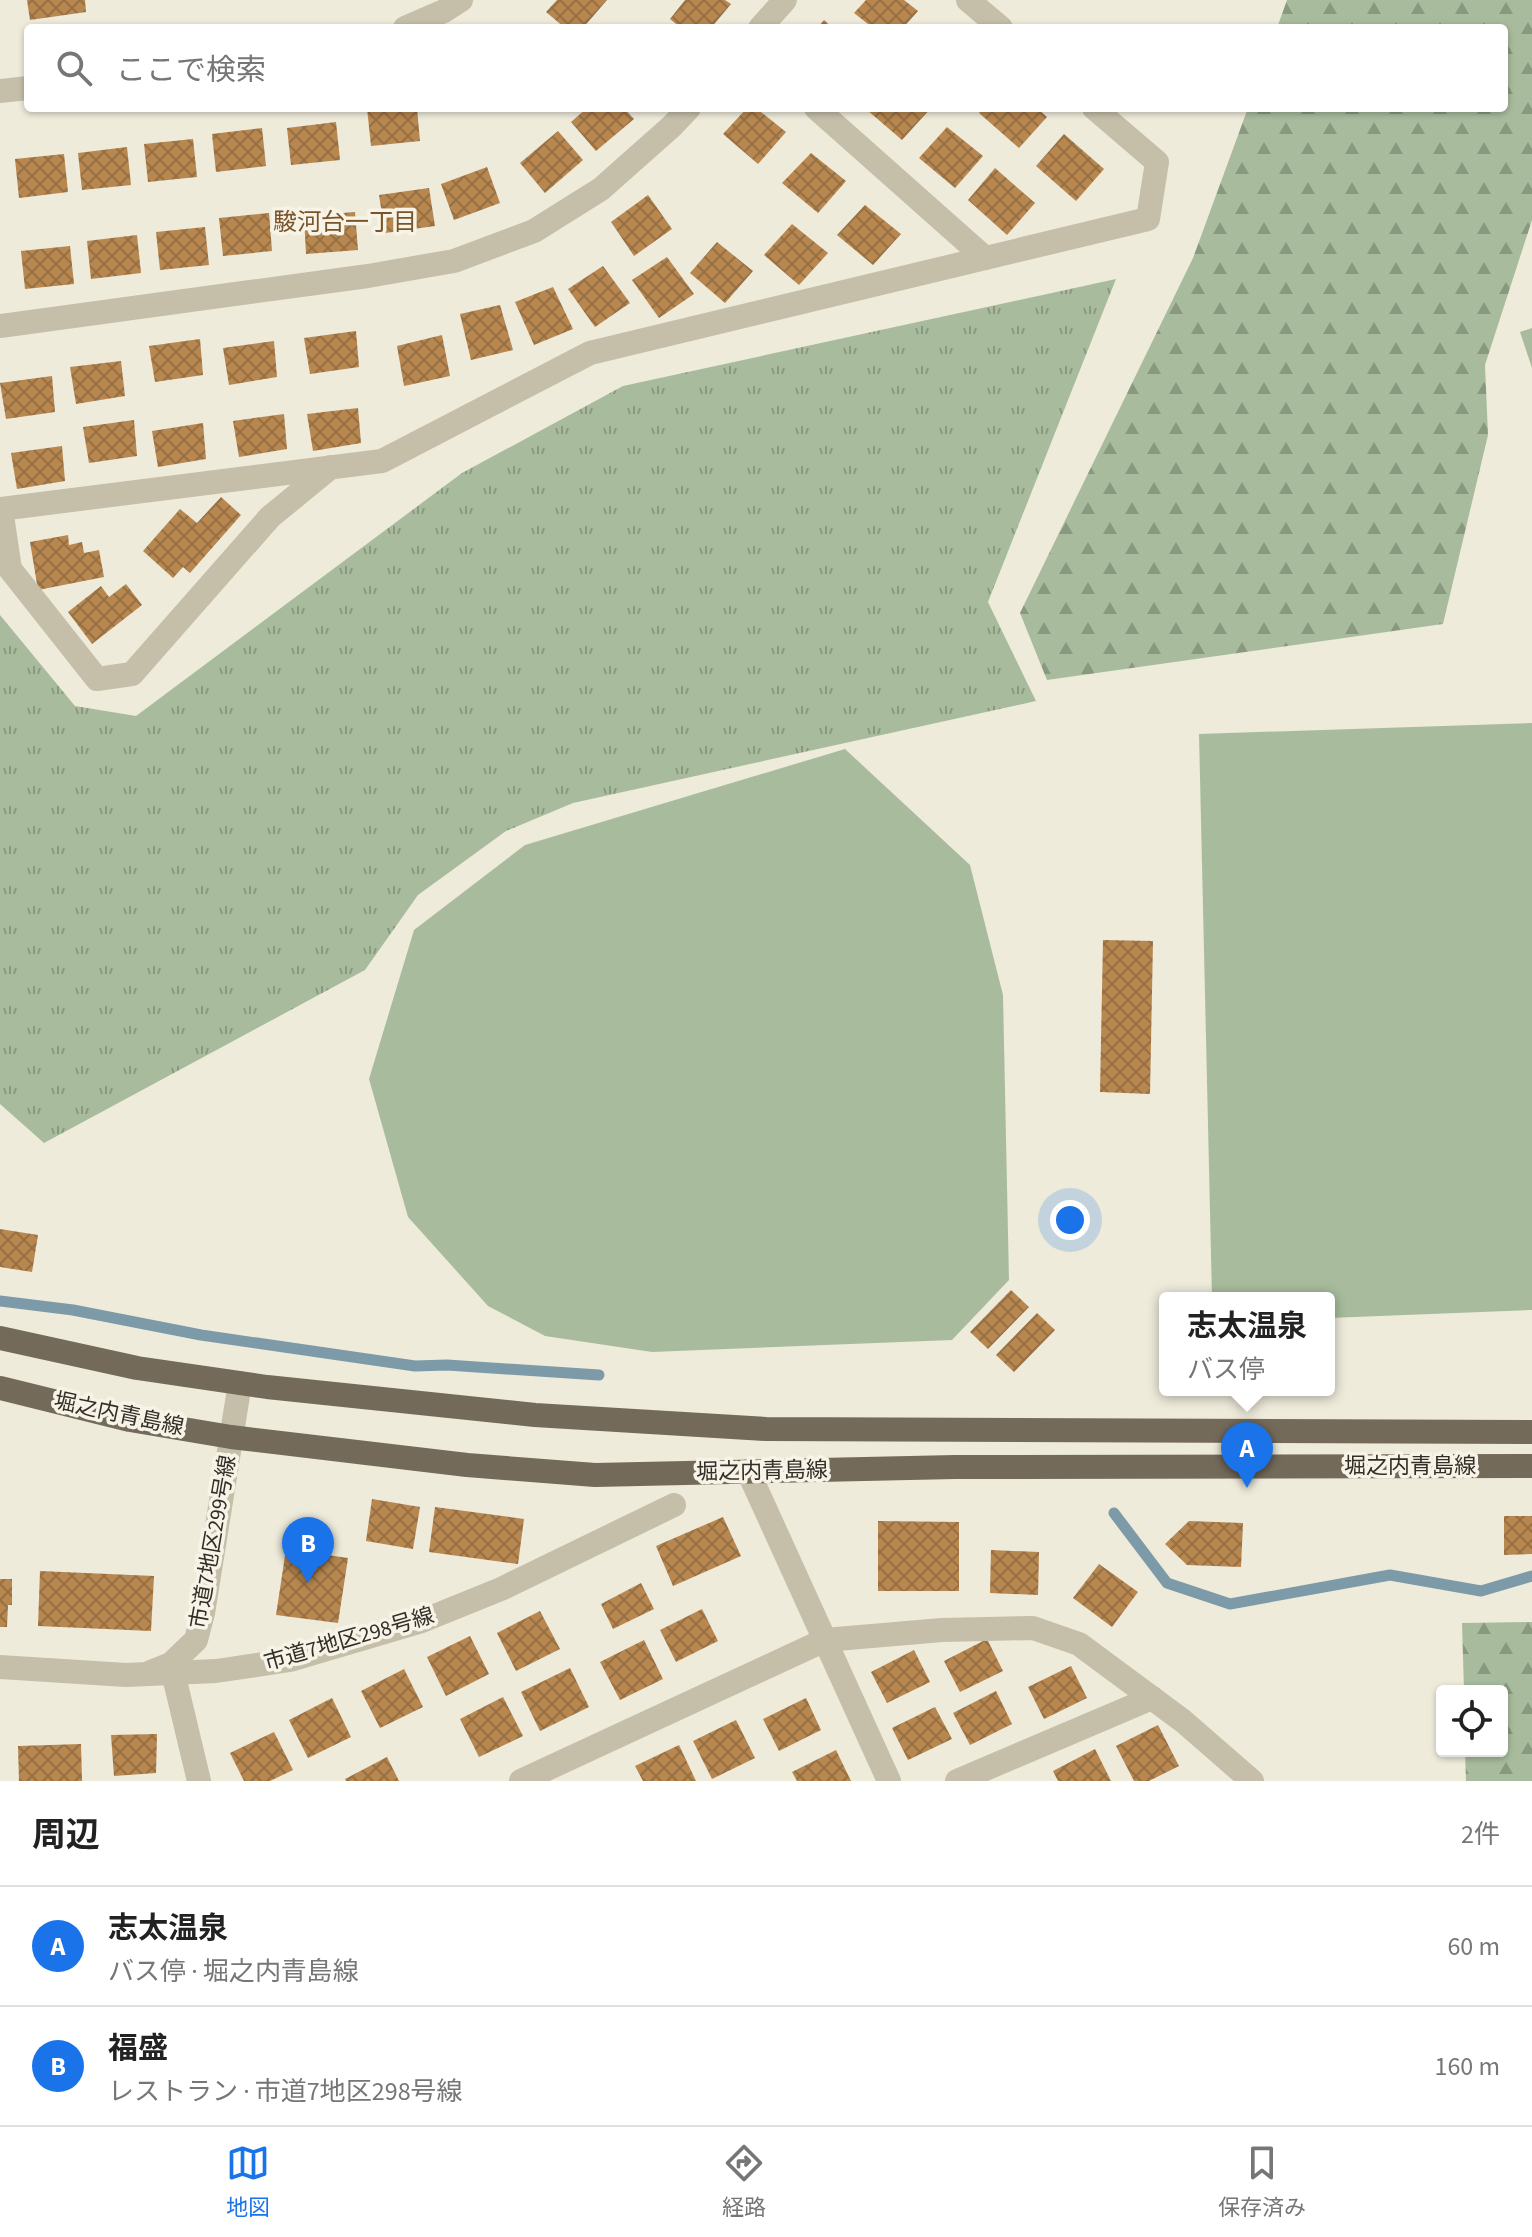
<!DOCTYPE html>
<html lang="ja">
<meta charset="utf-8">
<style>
body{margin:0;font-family:"Source Sans 3","Noto Sans JP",sans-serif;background:#f6f6f6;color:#222}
.controls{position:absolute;right:24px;bottom:24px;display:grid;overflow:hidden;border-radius:8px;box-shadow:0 2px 6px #0004}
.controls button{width:72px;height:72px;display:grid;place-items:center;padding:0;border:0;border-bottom:2px solid #e0e0e0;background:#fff;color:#222;font:40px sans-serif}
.you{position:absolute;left:1070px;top:1220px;width:28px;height:28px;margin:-20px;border:6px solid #fff;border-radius:50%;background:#1a73e8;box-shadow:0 0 0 12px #1a73e833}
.badge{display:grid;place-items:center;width:52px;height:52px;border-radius:50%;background:#1a73e8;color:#fff;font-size:26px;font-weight:700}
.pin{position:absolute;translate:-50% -66px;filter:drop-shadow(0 2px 4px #0008)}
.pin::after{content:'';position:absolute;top:42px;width:28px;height:24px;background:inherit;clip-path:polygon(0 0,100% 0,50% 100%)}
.popup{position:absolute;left:1159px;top:1292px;width:176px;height:104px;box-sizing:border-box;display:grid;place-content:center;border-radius:8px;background:#fff;filter:drop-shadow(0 2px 6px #0005);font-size:26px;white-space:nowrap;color:#767676}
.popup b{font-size:30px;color:#222}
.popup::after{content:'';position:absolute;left:50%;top:100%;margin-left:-16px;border:16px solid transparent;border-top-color:#fff}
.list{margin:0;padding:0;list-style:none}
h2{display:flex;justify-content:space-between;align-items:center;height:104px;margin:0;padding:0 32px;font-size:34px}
h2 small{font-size:26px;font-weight:400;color:#767676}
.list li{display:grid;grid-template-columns:52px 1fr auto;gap:24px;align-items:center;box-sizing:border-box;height:120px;padding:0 32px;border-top:2px solid #e0e0e0}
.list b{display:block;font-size:30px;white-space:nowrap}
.list p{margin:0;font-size:26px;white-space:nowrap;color:#767676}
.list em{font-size:26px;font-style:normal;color:#767676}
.icon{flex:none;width:44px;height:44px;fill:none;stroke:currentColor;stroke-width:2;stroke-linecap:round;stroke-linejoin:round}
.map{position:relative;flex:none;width:1532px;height:1781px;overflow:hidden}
.search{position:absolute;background:#fff;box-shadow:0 2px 6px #0004;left:24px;right:24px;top:24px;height:88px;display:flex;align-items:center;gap:20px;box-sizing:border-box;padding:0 28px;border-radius:8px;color:#767676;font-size:30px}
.sheet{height:344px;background:#fff}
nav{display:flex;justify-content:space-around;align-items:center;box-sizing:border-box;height:112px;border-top:2px solid #e0e0e0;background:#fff;font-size:22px;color:#767676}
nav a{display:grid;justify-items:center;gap:4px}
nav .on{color:#1a73e8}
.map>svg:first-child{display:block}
.grass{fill:#a8bc9d}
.forest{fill:url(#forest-firs)}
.park{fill:url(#park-tufts)}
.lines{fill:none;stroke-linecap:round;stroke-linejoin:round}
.stream{stroke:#7d9aa8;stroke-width:11}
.building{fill:url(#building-cross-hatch)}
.minor{stroke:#c5bea9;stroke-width:24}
.major{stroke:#736a5a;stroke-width:24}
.labels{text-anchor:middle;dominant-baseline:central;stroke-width:7;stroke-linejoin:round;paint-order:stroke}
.street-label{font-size:22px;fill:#332e28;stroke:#f7f4e7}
.neighbourhood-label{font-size:24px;fill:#79542a;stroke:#f7f4e7}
</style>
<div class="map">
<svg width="1532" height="1781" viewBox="0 0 1532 1781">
<defs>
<pattern id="forest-firs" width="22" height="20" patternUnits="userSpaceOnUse" patternTransform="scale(2)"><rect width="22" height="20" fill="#a8bc9d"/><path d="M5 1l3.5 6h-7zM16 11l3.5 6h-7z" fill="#899980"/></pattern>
<pattern id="park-tufts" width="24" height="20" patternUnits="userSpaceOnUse" patternTransform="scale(2)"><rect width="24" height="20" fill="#a8bc9d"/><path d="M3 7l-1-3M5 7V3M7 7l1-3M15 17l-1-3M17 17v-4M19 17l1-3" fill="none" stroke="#899980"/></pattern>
<pattern id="building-cross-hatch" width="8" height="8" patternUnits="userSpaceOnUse" patternTransform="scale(2)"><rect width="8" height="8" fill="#b88750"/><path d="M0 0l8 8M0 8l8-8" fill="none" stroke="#966f42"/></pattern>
</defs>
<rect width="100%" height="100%" fill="#eeebdb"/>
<!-- grass -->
<g class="grass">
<path d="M1532 328V368L1520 332Z"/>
<path d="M1532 723V1310L1329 1318V1298H1212L1199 734Z"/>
<path d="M845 749 970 865 1003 995 1009 1280 952 1340 652 1352 545 1336 488 1306 408 1217 369 1079 414 930 525 845Z"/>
</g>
<!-- forest -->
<g class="forest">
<path d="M1287 0H1532V220L1485 365 1488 435 1443 624 1047 680 1020 613 1193 258 1248 108H1504V28H1277Z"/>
<path d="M1532 1622V1781H1466L1465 1751H1502V1691H1464L1462 1623Z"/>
</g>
<!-- park -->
<path class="park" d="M1116 279 988 602 1036 701 573 803 506 831 418 895 365 970 44 1143 0 1104V615L75 706 136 716 462 473 623 386Z"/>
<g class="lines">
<!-- stream -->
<g class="stream">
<path d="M0 1301 73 1310 201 1335 415 1366 447 1365 599 1375"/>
<path d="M1114 1513 1167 1583 1230 1604 1390 1575 1481 1591 1532 1576"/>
</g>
</g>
<!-- building -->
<g class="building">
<path d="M27 0H85L86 12 30 20Z"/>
<path d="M557 0H607L583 28H565L546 12Z"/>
<path d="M685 0H725L731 4 711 28H681L670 19Z"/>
<path d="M866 0H904L918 11 903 28H873L854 13Z"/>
<path d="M824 20 833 28H817Z"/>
<path d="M367 108H417L420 141 371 146Z"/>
<path d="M587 108H624L634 119 596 151 571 122Z"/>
<path d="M747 108H756L786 132 758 164 723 134Z"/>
<path d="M869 108H931L902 140 867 110Z"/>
<path d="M984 108H1037L1047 117 1019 148 979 113Z"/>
<path d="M336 122 340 160 291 165 287 128Z"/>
<path d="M947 127 983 156 955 188 919 158Z"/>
<path d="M262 128 266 166 216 172 212 134Z"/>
<path d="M558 131 583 160 545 193 520 163Z"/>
<path d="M1064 134 1104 169 1076 201 1036 166Z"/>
<path d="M193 139 197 177 148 182 144 144Z"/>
<path d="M127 147 131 185 82 190 78 153Z"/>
<path d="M811 153 846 181 818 213 782 183Z"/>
<path d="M64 154 68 192 19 198 15 159Z"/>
<path d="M487 167 500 203 454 220 441 184Z"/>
<path d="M995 168 1035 203 1007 235 968 200Z"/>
<path d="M429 188 435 226 385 233 379 195Z"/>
<path d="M648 195 672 229 634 256 611 222Z"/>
<path d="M865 205 901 234 873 265 837 235Z"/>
<path d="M355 212 358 250 306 254 304 216Z"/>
<path d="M269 213 272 251 223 256 219 218Z"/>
<path d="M792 224 828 253 799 285 764 255Z"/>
<path d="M205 227 209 265 160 270 156 232Z"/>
<path d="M137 235 141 273 91 279 87 241Z"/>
<path d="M717 242 753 271 725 303 690 273Z"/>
<path d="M70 246 74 284 25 289 21 251Z"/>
<path d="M667 257 694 294 659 318 632 280Z"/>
<path d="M603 266 630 303 595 327 568 289Z"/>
<path d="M553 287 573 329 534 345 515 302Z"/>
<path d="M500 305 513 350 471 360 460 314Z"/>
<path d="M356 331 359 367 310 374 304 338Z"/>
<path d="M442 335 450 376 404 386 397 346Z"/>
<path d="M200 339 203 375 155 382 149 346Z"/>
<path d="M274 341 277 377 229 385 223 348Z"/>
<path d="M121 361 125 396 76 404 70 367Z"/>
<path d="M52 376 55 412 6 419 0 383Z"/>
<path d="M358 408 361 443 313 451 307 414Z"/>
<path d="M284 414 287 449 239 457 233 421Z"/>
<path d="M134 420 137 456 89 463 83 427Z"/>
<path d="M203 423 206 459 158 467 152 431Z"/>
<path d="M62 446 65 481 17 489 11 453Z"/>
<path d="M221 497 241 515 190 573 183 567 173 578 143 551 180 509 197 523Z"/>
<path d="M68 535 69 545 82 542 84 553 99 550 104 577 38 590 30 542Z"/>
<path d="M126 584 142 605 92 644 68 612 101 586 109 597Z"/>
<path d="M1103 940 1153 941 1150 1094 1100 1092Z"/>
<path d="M0 1229 38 1235 32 1272 0 1267Z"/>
<path d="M1011 1290 1029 1307 988 1349 970 1332Z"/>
<path d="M1037 1313 1055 1330 1014 1372 996 1355Z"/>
<path d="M372 1499 420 1507 413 1549 366 1541Z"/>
<path d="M435 1507 524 1519 518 1564 429 1552Z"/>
<path d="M1504 1516H1532V1554L1504 1555Z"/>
<path d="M723 1517 741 1556 673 1586 656 1546Z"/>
<path d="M878 1521 959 1522V1591H878Z"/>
<path d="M1189 1521 1243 1523 1241 1567 1187 1565 1165 1544Z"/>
<path d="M286 1549 348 1558 338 1623 276 1615Z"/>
<path d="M991 1550 1039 1552 1038 1595 990 1593Z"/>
<path d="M1099 1564 1138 1592 1112 1627 1073 1598Z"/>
<path d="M40 1571 154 1576 151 1631 38 1626Z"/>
<path d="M0 1579H12V1605H8L7 1627H0Z"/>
<path d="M641 1583 654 1609 613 1629 601 1604Z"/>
<path d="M702 1609 718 1641 676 1662 660 1630Z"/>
<path d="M540 1611 560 1649 516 1671 497 1633Z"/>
<path d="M470 1636 489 1674 446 1696 427 1657Z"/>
<path d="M987 1639 1003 1671 960 1692 944 1661Z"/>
<path d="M644 1640 663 1679 620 1700 600 1662Z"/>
<path d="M914 1650 930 1682 887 1703 871 1672Z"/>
<path d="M1071 1666 1087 1698 1044 1719 1028 1687Z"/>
<path d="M570 1668 589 1707 540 1731 521 1692Z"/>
<path d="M404 1669 423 1707 380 1728 361 1691Z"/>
<path d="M996 1691 1012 1724 970 1745 953 1713Z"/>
<path d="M503 1697 523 1736 479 1757 460 1719Z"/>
<path d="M332 1698 351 1737 308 1758 289 1720Z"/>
<path d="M806 1698 821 1730 779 1751 763 1719Z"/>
<path d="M935 1707 952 1739 908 1760 892 1728Z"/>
<path d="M736 1720 755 1758 712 1779 693 1741Z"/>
<path d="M1158 1725 1179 1766 1149 1781H1134L1116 1746Z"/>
<path d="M274 1732 293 1770 270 1781H244L230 1753Z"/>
<path d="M157 1734 156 1773 114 1776 111 1735Z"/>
<path d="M81 1744 82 1781H19L18 1746Z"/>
<path d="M679 1745 696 1781H643L635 1766Z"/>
<path d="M1095 1749 1111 1781H1058L1053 1771Z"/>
<path d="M836 1750 851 1781H797L792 1772Z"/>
<path d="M387 1757 399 1781H346L345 1779Z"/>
</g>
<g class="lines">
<!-- minor -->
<g class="minor">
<path d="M968 0 1001 28"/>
<path d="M405 28 444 11 461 0"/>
<path d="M760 28 785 0"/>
<path d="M0 91 28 88"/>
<path d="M816 108 985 258"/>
<path d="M0 326 368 276 454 261 534 231 601 189 672 126 689 108"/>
<path d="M0 509 382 461 590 353 1148 219 1157 162 1094 108"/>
<path d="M1 509 10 569 97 679 132 674 270 517 331 467"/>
<path d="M748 1471 889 1781"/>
<path d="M171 1664 199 1781"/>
<path d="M0 1667 126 1675 216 1671 290 1660 422 1621 501 1589 674 1505"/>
<path d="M151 1672 171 1664 196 1640 203 1613 240 1383"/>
<path d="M521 1781 825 1640 942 1630 1033 1628 1079 1644 1183 1721 1252 1781"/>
<path d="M957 1781 1152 1698"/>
</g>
<!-- major -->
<g class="major">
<path d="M0 1338 137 1368 267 1387 535 1415 766 1429 1532 1432"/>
<path d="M0 1388 130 1420 231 1437 467 1465 595 1475 955 1467 1532 1466"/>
</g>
</g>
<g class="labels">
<!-- street labels -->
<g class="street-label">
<text transform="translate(119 1414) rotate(12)">堀之内青島線</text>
<text x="1410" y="1466">堀之内青島線</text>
<text transform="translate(762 1471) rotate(-1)">堀之内青島線</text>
<text transform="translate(213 1542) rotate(-80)">市道7地区299号線</text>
<text transform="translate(349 1639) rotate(-16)">市道7地区298号線</text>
</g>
<!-- neighbourhood labels -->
<g class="neighbourhood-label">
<text x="345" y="222">駿河台一丁目</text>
</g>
</g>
</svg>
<div class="controls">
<button><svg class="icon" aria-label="locate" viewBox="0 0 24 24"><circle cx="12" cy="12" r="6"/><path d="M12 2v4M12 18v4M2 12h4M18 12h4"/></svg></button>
</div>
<div class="you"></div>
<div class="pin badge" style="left:1247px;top:1488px">A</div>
<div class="popup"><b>志太温泉</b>バス停</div>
<div class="pin badge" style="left:308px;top:1583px">B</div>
<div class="search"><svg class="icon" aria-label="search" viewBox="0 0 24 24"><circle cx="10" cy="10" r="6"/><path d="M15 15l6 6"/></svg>ここで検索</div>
</div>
<section class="sheet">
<h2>周辺<small>2件</small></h2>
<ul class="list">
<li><span class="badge">A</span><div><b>志太温泉</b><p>バス停 · 堀之内青島線</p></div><em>60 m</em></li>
<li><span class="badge">B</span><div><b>福盛</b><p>レストラン · 市道7地区298号線</p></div><em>160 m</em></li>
</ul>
</section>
<nav>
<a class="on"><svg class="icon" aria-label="map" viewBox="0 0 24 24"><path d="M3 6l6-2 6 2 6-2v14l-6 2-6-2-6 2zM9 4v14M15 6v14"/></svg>地図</a>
<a><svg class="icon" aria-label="directions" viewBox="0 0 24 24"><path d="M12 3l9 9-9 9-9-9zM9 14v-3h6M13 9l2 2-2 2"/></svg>経路</a>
<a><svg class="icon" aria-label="saved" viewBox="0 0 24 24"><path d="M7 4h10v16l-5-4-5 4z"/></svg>保存済み</a>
</nav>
